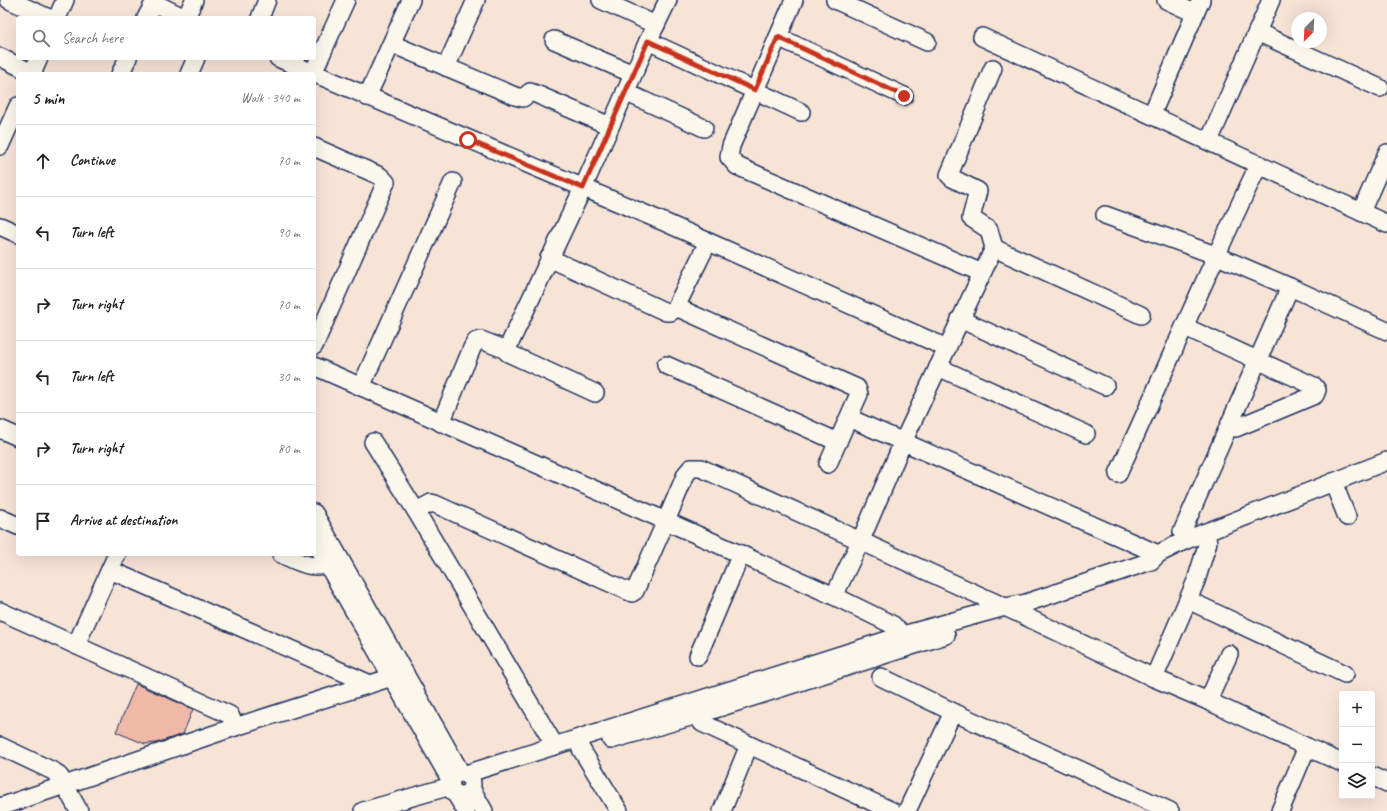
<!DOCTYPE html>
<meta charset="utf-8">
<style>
body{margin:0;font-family:Caveat,sans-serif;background:#f6f6f6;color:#222}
.controls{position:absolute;right:12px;bottom:12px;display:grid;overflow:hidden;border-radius:4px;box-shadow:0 4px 16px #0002}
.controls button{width:36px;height:36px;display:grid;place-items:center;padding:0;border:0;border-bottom:1px solid #e0e0e0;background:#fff;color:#222;font:20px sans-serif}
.compass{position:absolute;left:1291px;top:12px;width:36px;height:36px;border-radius:50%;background:#fff;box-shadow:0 4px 16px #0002;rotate:204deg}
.stop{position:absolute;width:12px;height:12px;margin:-9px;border:3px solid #c8321e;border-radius:50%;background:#fff}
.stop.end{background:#c8321e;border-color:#fff;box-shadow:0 1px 4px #0008}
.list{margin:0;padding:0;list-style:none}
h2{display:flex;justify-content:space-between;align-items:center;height:52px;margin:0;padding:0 16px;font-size:17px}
h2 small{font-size:13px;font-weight:400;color:#767676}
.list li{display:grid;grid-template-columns:26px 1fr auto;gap:12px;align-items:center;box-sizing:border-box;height:72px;padding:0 16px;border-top:1px solid #e0e0e0}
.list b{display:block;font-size:15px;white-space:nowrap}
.list em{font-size:13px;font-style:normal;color:#767676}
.icon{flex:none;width:22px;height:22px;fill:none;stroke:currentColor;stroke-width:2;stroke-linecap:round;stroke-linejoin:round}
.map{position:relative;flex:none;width:1387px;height:811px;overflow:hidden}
.search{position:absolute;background:#fff;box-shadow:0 4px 16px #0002;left:16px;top:16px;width:300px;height:44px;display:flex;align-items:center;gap:10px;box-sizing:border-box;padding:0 14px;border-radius:4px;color:#767676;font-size:15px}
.panel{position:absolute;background:#fff;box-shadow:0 4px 16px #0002;left:16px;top:72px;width:300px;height:484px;border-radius:4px}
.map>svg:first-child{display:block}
.building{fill:#f0b8a6;stroke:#1b2f5e}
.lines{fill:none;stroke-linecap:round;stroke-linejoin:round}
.minor-casing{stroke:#1b2f5e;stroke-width:20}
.minor{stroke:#fbf7ec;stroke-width:17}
.route{stroke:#c8321e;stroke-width:5}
</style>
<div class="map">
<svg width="1387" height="811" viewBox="0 0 1387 811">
<rect width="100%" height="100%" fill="#f8e4d7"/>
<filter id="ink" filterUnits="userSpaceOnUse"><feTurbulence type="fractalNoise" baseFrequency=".025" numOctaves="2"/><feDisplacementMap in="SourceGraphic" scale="8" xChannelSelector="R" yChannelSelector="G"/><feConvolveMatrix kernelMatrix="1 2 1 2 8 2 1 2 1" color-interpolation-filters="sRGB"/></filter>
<g filter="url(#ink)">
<!-- building -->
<path class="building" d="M136 684 193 709 183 734 156 743 145 744 116 732Z"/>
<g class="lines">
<defs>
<g id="minor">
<path d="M9 0 49 18"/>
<path d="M601 0 656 25"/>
<path d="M794 0 731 146 729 157 737 166 982 273"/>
<path d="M835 0 927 42"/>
<path d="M1166 0 1194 13"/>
<path d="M57 18 65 0"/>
<path d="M146 18 154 3 185 18"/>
<path d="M186 18 194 0"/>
<path d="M260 18 267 0"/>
<path d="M1257 32 1380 88"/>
<path d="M778 37 904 96"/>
<path d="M982 37 1387 224"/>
<path d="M554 40 633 74"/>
<path d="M648 41 801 112"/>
<path d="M392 44 515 96 523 98 530 92 536 94 610 126"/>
<path d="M0 57 34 74"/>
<path d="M278 58 664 222 947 348"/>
<path d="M446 67 476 0"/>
<path d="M993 68 949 175 952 178 978 191 971 218 989 230 994 248"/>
<path d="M313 73 346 0"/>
<path d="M32 74 39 58"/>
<path d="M120 74 128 58"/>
<path d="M189 74 196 58"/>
<path d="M625 92 704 128"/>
<path d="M367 97 411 0"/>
<path d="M1152 114 1201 0"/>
<path d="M1209 141 1271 0"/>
<path d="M0 146 18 106"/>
<path d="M314 147 380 176 386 182 314 346"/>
<path d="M1361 212 1387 153"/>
<path d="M1105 215 1215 255 1290 287 1387 331"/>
<path d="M0 226 18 234"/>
<path d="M549 258 666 312H671L676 307 706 246"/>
<path d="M676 307 857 388 859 394 828 464"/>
<path d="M960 319 1105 386"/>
<path d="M1185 327 1314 386 1317 390 1315 395 1236 428 1230 425"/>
<path d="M504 349 509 345 583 188 648 41 668 0"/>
<path d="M666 365 838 442"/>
<path d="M314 366 666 521 635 591 632 593 435 504 431 503 416 511"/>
<path d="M938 367 1086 434"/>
<path d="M361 387 453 182"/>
<path d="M849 418 1158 554"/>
<path d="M441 423 472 348 476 341 481 340 504 349 508 353 595 393"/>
<path d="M0 429 18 437"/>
<path d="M373 442 416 511 555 746"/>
<path d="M1118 474C1165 371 1210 266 1259 164"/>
<path d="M1333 482 1347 517"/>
<path d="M314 513 461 773"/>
<path d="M0 518 18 526"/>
<path d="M1186 540 1182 532 1290 287"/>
<path d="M314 541 451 781"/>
<path d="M281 554C300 563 315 572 336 561"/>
<path d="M110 570 370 684"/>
<path d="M834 596 860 542 903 442 994 248 1141 315"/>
<path d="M1188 600 1345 674"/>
<path d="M0 611 230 715 235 727"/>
<path d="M76 645 117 554"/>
<path d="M907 647 903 635 893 625 834 596 666 521 686 474 691 468H701L1018 613 1154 678 1208 701 1229 654"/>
<path d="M698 656 741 554"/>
<path d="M881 677 953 712 1170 811"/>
<path d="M1154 678 1196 581 1208 542 1203 533"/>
<path d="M1208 701 1307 747"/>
<path d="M694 707 702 723 892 811"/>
<path d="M577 739 581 749 619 811"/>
<path d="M611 740 697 715 946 635"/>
<path d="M0 746 55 772 60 777 79 811"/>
<circle cx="461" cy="784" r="11"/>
<path d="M466 774 903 635 1005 607 1026 603 1151 561 1158 554 1186 540 1387 461"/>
<path d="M1372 776 1387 783"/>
<path d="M471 788 484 811"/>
<path d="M455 793 466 811"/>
<path d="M0 807 235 727 405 673"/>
<path d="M363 811 451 786"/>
<path d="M722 811 749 745"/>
<path d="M907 811 953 712"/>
<path d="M1280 811 1307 747 1342 763"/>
</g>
</defs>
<!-- minor casing -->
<use href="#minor" class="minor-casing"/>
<!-- minor -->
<use href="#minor" class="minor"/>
</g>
</g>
<g class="lines" filter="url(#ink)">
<!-- route -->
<path class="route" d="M468 140 583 188 648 41 755 90 778 37 904 96"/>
</g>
</svg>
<div class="controls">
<button>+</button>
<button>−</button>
<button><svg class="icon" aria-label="layers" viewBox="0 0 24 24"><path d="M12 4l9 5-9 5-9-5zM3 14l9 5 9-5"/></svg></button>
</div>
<svg class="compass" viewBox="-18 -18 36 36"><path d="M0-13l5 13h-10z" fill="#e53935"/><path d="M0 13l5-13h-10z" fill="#767676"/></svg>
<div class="stop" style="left:468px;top:140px"></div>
<div class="stop end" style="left:904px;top:96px"></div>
<div class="search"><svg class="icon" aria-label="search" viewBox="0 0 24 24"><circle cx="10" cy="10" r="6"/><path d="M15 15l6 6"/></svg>Search here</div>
<section class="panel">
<h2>5 min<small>Walk · 340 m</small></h2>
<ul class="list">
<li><svg class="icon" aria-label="ahead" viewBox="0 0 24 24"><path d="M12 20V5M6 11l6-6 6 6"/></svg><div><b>Continue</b></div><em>70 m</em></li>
<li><svg class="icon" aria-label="left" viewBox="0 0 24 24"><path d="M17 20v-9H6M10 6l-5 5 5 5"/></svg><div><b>Turn left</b></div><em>90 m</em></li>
<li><svg class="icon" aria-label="right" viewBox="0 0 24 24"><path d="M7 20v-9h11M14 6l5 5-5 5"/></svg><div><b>Turn right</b></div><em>70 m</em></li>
<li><svg class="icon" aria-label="left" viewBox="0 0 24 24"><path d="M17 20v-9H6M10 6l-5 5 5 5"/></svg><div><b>Turn left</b></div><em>30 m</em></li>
<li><svg class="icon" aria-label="right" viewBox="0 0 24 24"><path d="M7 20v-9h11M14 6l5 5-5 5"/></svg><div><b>Turn right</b></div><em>80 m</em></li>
<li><svg class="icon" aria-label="arrive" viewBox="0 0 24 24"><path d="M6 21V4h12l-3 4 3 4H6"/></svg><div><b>Arrive at destination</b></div></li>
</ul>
</section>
</div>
